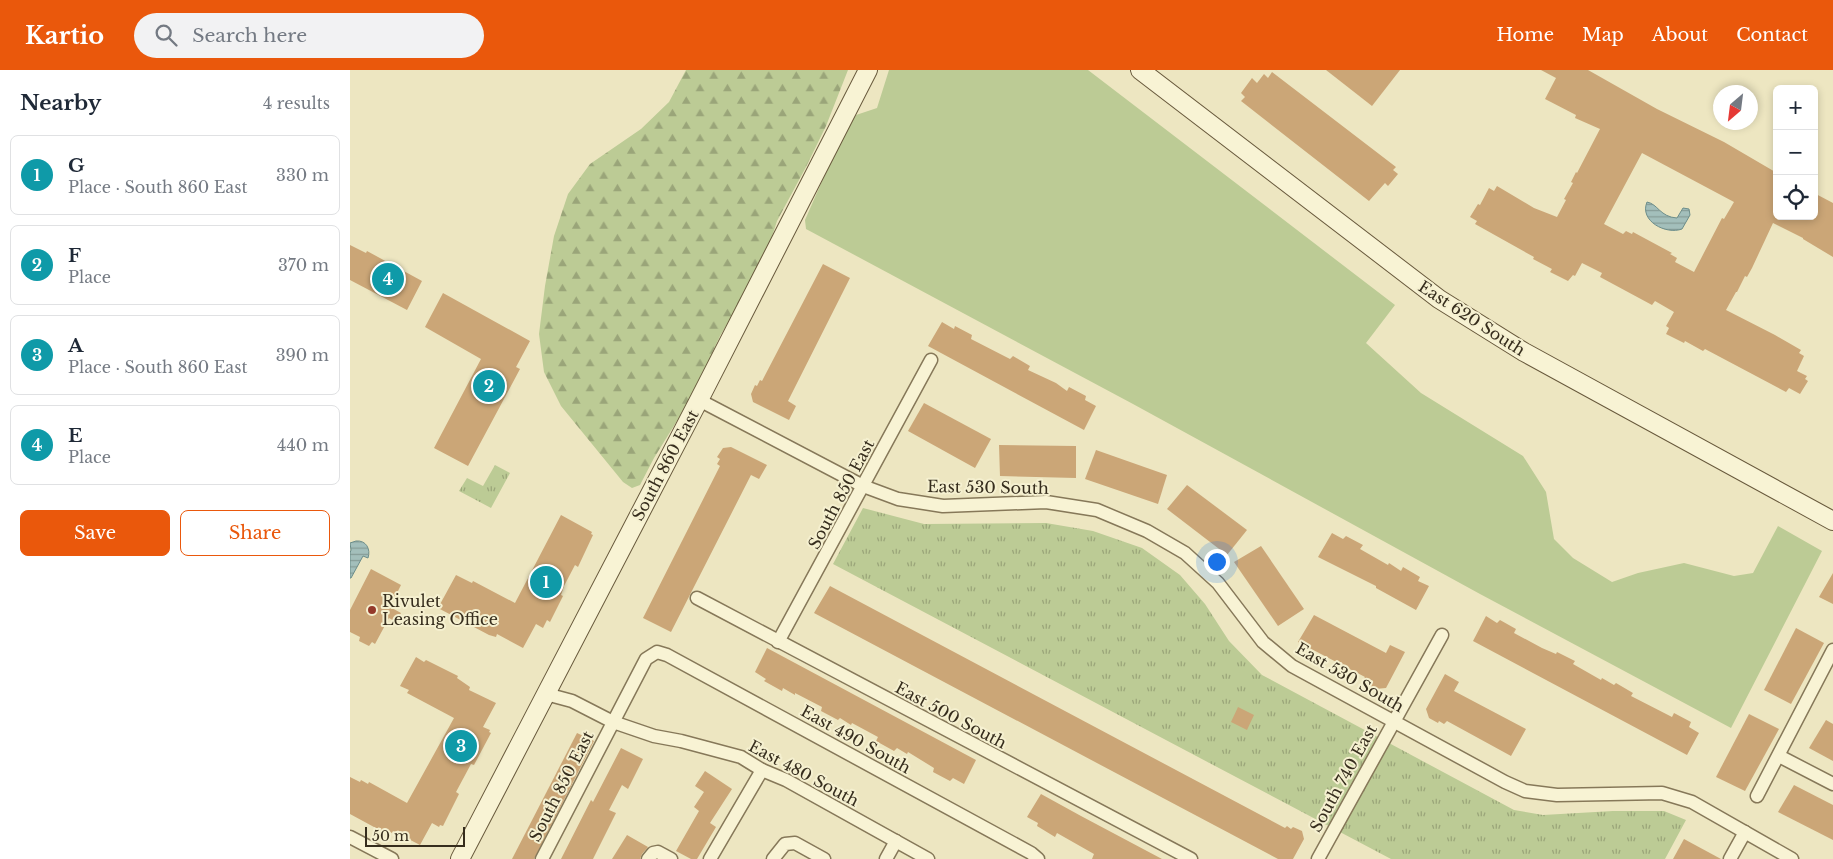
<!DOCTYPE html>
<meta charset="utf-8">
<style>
body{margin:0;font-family:"Libre Baskerville",serif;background:#f2f2f3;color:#1f2937}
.controls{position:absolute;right:15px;top:15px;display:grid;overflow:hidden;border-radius:8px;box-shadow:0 2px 8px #0003}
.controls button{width:45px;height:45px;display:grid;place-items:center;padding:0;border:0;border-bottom:1px solid #e0e1e3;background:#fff;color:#1f2937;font:25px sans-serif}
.compass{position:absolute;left:1363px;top:15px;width:45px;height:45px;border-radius:50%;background:#fff;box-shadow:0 2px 8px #0003;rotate:208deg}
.scale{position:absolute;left:15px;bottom:12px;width:100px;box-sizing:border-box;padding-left:5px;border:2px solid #362d1d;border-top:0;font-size:14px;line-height:18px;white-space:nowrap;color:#362d1d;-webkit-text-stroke:4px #f5f0d0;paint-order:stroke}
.you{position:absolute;left:866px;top:491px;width:18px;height:18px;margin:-12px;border:4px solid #fff;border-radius:50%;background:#1a73e8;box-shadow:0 0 0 8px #1a73e833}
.badge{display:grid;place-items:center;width:32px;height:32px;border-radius:50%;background:#ea580c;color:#fff;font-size:16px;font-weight:700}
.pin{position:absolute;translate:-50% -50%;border:2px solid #fff;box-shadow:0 1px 5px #0006}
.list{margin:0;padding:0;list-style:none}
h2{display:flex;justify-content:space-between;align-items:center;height:65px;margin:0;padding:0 20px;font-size:21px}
h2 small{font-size:16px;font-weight:400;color:#747a83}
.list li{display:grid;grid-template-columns:32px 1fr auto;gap:15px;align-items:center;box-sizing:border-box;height:80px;margin:0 10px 10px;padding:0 10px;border:1px solid #e0e1e3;border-radius:8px}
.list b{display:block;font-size:19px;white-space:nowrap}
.list p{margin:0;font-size:16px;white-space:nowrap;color:#747a83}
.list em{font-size:16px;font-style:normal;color:#747a83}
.actions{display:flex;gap:10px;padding:15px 20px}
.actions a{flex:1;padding:11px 0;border:1px solid #ea580c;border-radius:8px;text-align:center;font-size:18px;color:#ea580c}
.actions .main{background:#ea580c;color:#fff}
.icon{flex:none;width:28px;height:28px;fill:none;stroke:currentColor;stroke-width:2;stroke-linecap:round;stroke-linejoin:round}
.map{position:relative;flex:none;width:1483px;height:789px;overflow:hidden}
header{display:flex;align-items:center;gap:30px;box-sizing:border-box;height:70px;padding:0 25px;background:#ea580c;color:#fff}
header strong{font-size:24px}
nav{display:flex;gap:28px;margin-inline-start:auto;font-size:18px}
.search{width:350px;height:45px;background:#f2f2f3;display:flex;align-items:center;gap:12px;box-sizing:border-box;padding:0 18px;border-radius:28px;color:#747a83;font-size:19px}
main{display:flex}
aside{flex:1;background:#fff}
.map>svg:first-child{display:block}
.grass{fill:#bccb95}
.forest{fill:url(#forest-firs)}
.park{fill:url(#park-tufts)}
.water{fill:url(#water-rules);stroke:#6b8d8a}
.building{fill:#cba677;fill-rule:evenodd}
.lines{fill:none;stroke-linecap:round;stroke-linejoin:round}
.street-casing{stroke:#867859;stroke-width:15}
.secondary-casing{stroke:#68593c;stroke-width:20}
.street{stroke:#f8f3d4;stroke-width:12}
.secondary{stroke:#f8f3d4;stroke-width:18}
.poi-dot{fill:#94392a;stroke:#f5f0d0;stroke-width:2}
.labels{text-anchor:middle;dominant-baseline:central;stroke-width:4;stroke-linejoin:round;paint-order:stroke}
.street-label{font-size:16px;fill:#362d1d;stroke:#f5f0d0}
.poi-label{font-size:16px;fill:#362d1d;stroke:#f5f0d0;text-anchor:start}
</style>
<header>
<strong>Kartio</strong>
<div class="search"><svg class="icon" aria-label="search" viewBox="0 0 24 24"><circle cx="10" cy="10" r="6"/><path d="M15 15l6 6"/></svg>Search here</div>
<nav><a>Home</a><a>Map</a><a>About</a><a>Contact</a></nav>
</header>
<main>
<aside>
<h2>Nearby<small>4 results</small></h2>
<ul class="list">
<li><span class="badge" style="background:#0f9aa8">1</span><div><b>G</b><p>Place · South 860 East</p></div><em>330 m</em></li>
<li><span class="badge" style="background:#0f9aa8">2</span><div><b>F</b><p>Place</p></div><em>370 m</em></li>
<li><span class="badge" style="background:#0f9aa8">3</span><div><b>A</b><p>Place · South 860 East</p></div><em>390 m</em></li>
<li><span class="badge" style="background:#0f9aa8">4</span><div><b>E</b><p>Place</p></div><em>440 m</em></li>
</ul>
<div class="actions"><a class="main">Save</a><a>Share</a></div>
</aside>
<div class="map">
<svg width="1483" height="789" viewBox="0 0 1483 789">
<defs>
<pattern id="forest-firs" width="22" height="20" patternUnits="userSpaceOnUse" patternTransform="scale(1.25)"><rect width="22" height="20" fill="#bccb95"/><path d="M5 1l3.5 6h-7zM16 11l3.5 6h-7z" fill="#9aa579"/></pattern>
<pattern id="park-tufts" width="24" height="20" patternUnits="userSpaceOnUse" patternTransform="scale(1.25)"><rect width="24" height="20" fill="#bccb95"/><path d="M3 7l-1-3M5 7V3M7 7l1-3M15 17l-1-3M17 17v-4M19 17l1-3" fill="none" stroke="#9aa579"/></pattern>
<pattern id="water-rules" width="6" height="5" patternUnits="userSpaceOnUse" patternTransform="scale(1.25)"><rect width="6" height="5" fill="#a3bfbb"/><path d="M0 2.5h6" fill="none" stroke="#869c97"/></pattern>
</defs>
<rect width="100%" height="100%" fill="#ede6c1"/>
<!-- grass -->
<path class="grass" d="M539 0H738L1045 235 1016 273 1071 323 1173 386 1196 422 1204 469 1223 488 1262 512 1288 503 1334 493 1384 506 1403 503 1428 456 1472 481 1381 658 1130 524 783 334 456 159 455 150 483 86 506 45 527 38Z"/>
<!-- forest -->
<path class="forest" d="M336 0H498L476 56 456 97 427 151 419 176 389 234 370 266 351 307 330 346 304 388 290 415 282 418 273 412 211 336 194 302 189 264 195 216 204 166 218 124 240 94 291 59 319 32Z"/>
<!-- park -->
<g class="park">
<path d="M145 395 160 403 141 438 109 421 117 408 133 416Z"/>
<path d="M513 438 574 454 696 453 743 461 792 478 830 505 855 534 879 571 912 605 1164 740 1193 745 1263 741H1314L1336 750 1315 789H1041L483 494Z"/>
</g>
<!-- water -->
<g class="water">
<path d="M1297 132C1308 134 1310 147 1327 148L1333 138 1339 139 1340 145 1332 159C1316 165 1289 151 1297 132Z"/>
<path d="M6 471C16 470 21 479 18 488L13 486 1 508H0V483L1 480 0 473Z"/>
</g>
<!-- building -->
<g class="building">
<path d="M976 0H1050L1022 36Z"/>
<path d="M1191 0H1238L1307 39 1374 72 1427 103V146H1464V123L1483 133V187L1453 169V168L1423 153 1402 198 1397 207 1395 206 1387 222H1386L1376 240 1425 265 1451 280 1449 283 1454 286 1447 301 1457 306 1455 309 1458 311 1450 324 1439 318 1436 322 1355 279 1353 281 1335 271 1334 273 1316 264 1319 258 1316 256 1324 242 1305 231 1302 235 1250 207 1252 203 1232 193 1225 206 1223 205 1218 211 1200 202 1202 199 1183 189 1184 187 1125 154 1127 151 1120 147 1128 134 1130 135 1139 118 1144 121 1147 116 1184 138 1207 147 1216 130 1214 129 1223 113 1221 112 1226 102 1227 103 1250 59 1225 48 1226 45 1195 29 1206 8ZM1292 83 1384 132 1374 149 1372 148 1344 202 1325 192 1327 188 1320 184 1322 183 1283 162 1282 164 1276 161 1273 164 1254 154Z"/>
<path d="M922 2 1046 97 1043 100 1048 104 1038 116 1035 113 1019 131 891 31 895 27 891 23 902 8 907 13 914 4 918 8Z"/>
<path d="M0 175 16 183 17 181 72 211 57 240 0 210Z"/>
<path d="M473 194 500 208 438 331 446 336 439 350 403 332 401 324 405 315 407 316 410 310 412 311Z"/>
<path d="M93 223 180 271 166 297 170 299 118 396 84 378 131 289 75 257Z"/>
<path d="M592 252 604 259 605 256 622 265 621 269 660 289 663 286 680 296 678 300 706 313 717 321 719 317 736 326 735 330 746 336 734 360 578 276Z"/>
<path d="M574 333 641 369 625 398 558 361Z"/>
<path d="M649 375 726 376V408L650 406Z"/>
<path d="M381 377 417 395 409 409 401 405 321 562 293 548 370 396 367 394 370 389 367 387 373 378Z"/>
<path d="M746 380 817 405 808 434 735 409Z"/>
<path d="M837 415 897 460 877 485 817 439Z"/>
<path d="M211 445 242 462 241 464 243 465 228 497 225 495 214 516 211 525 213 526 200 552 197 550 193 558 186 554 173 578 147 564 146 567 139 565 88 538 106 505 122 513 123 511 165 533Z"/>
<path d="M982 463 993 469 996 466 1013 475 1010 479 1038 495 1039 493 1051 501 1053 497 1070 507 1068 511 1079 516 1066 540 1026 518V516L968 487Z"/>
<path d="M911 476 954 539 928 556 884 492Z"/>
<path d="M21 499 51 515 40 537 51 543 46 552 39 548 25 574 22 572 19 576 9 571 10 567 0 562V540Z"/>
<path d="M1483 503V534L1469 527Z"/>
<path d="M480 516 935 758 937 756 941 759 943 757 952 761 954 769 943 789H928L464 543Z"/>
<path d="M964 545 1036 583 1040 575 1055 582 1036 618 1025 619 1018 615 1020 612 1013 610 1015 607 948 572Z"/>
<path d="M1136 546 1147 553 1150 550 1166 559 1164 563 1192 578 1206 584 1207 582 1225 591 1223 594 1251 610 1252 608 1264 615 1266 613 1283 623 1281 626 1322 647 1324 643 1341 652 1339 657 1349 663 1337 685 1123 571Z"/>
<path d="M1446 558 1474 573 1441 634 1414 620Z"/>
<path d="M417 578 626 690 614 714 603 708 600 711 583 702 584 698 558 682 557 684 547 678 544 681 526 671 528 667 502 653 501 655 490 648 488 650 471 641 472 637 445 623V625L433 618 432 621 414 611 416 609 405 602Z"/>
<path d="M66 587 74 592 76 590 108 606 107 608 120 617 119 620 146 633 133 657 140 660 139 662 141 663 124 695 121 694 106 722 109 724 93 756 90 755 89 757 82 753 70 775 43 761 42 763 36 760 35 763 0 744V707L10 712 11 710 18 714 19 712 57 733 104 648 57 623 59 620 50 616Z"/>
<path d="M1095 604 1109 612 1104 621 1176 659 1161 686 1097 651 1094 654 1089 651 1088 653 1079 648 1076 639Z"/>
<path d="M888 637 904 645 897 660 881 652Z"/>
<path d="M1399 644 1429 659 1395 721 1366 707Z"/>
<path d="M1476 650 1483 654V691L1459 678Z"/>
<path d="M227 663 244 671 184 789H162Z"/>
<path d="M271 678 293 689 278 719 272 715 259 740 266 743 243 789H211L241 730 243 732Z"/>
<path d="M355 701 382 719 360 753 366 757 347 789H341L326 781 349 741 344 737 354 722 345 716Z"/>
<path d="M1444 715 1483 735V770L1428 742Z"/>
<path d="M691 724 731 746 812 789H742L744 784 707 763 705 767 687 756 688 753 677 747Z"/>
<path d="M277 765 298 777 292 784 290 789H262Z"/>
<path d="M1334 769 1371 789H1323Z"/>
</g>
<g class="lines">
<defs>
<g id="street">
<path d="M349 330 513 416 548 429 593 436 696 432 747 440 797 461 835 483 868 513 913 572 942 596 1155 712 1175 721 1207 725 1312 723 1342 732 1442 789"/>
<path d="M347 528 841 789"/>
<path d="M428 572 581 290"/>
<path d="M196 624 222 631 263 652 304 666 331 671 391 687 412 700 436 710 578 789"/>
<path d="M1429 686 1483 714"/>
<path d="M1407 726 1483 580"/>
<path d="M0 767 42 789"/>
<path d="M192 789 296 589 307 582 317 585 681 783 688 789"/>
<path d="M298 789 303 783 308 782 321 789"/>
<path d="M360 789 412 700"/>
<path d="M423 789 435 774 445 773 474 789"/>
<path d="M536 789 546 771"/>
<path d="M968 789 1092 565"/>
<path d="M1380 789 1395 762"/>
</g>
<g id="secondary">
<path d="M790 0 1089 229 1174 282 1483 451"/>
<path d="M110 789 349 330 518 0"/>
</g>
</defs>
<!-- street casing -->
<use href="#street" class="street-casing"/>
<!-- secondary casing -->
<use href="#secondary" class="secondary-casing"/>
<!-- street -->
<use href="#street" class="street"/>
<!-- secondary -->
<use href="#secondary" class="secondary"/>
</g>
<!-- markers -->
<circle class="poi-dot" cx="22" cy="540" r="5"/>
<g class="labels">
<!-- street labels -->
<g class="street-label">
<text transform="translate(1122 248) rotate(33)">East 620 South</text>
<text transform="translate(315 395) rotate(-62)">South 860 East</text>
<text transform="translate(638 417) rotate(1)">East 530 South</text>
<text transform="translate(491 424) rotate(-62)">South 850 East</text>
<text transform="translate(1000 607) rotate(30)">East 530 South</text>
<text transform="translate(601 645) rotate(28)">East 500 South</text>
<text transform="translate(506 669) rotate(29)">East 490 South</text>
<text transform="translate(454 703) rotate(28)">East 480 South</text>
<text transform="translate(993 708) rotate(-61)">South 740 East</text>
<text transform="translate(211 716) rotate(-63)">South 850 East</text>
</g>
<!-- poi labels -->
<g class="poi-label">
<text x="32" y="531">Rivulet<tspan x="32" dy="18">Leasing Office</tspan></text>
</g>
</g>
</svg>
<div class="controls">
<button>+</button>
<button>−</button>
<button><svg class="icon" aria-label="locate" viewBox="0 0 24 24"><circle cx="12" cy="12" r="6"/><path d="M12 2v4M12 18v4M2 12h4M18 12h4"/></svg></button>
</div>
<svg class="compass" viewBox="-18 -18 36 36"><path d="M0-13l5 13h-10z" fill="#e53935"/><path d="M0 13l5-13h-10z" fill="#747a83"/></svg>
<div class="scale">50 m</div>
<div class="you"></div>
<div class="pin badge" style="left:196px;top:512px;background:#0f9aa8">1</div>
<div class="pin badge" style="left:139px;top:316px;background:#0f9aa8">2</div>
<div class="pin badge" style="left:111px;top:676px;background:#0f9aa8">3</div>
<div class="pin badge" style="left:38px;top:209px;background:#0f9aa8">4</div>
</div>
</main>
